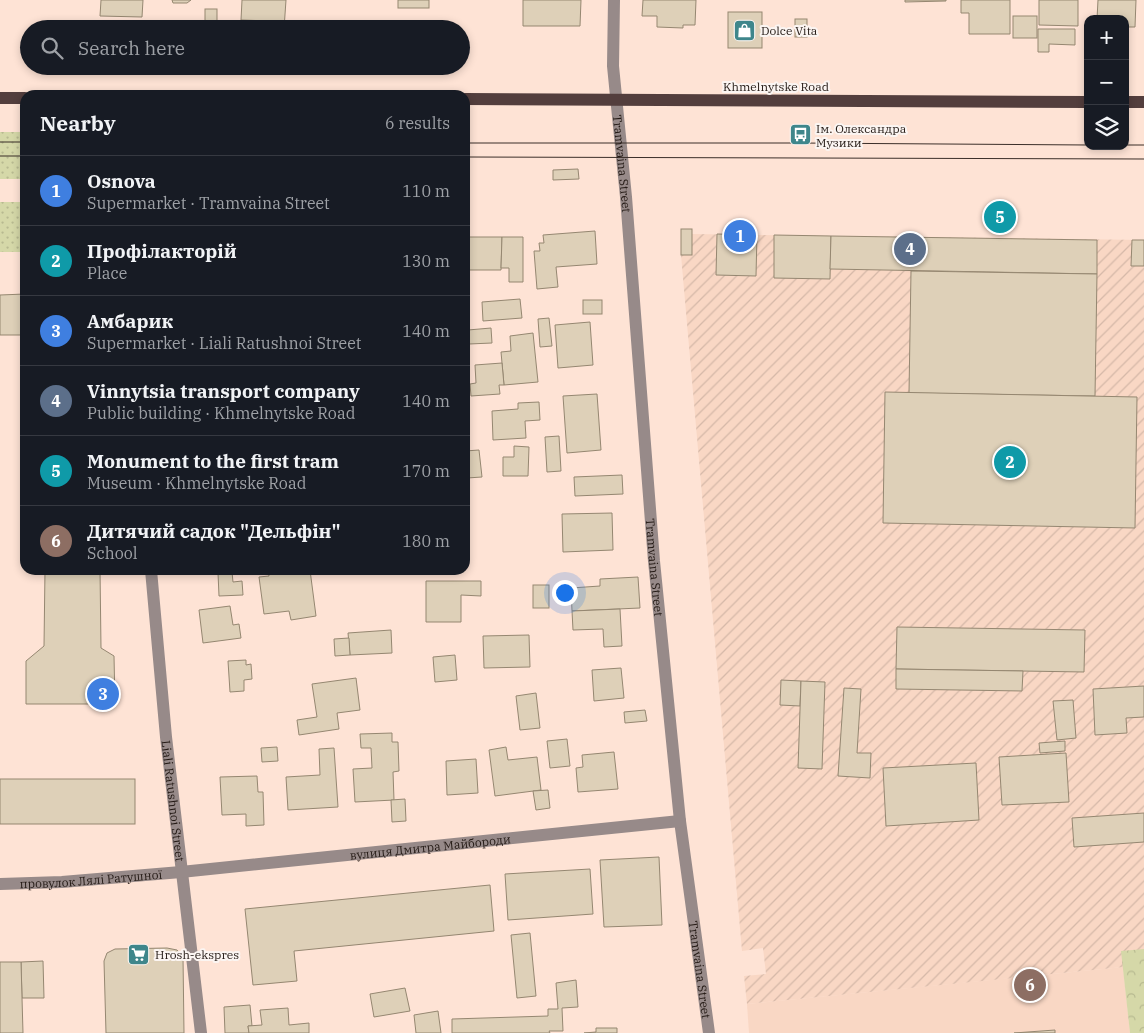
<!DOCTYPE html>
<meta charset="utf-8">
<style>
body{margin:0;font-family:"IBM Plex Serif",serif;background:#20242c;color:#f1f3f6}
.controls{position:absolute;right:15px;top:15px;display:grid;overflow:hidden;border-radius:10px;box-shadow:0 2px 8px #0003}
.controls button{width:45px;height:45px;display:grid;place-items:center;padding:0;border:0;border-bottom:1px solid #363941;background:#171b24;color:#f1f3f6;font:25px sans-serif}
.you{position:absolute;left:564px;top:592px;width:18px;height:18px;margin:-12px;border:4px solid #fff;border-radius:50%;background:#1a73e8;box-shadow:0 0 0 8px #1a73e833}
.badge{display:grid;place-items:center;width:32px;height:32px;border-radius:50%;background:#0f766e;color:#fff;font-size:16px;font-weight:700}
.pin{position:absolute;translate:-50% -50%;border:2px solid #fff;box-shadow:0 1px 5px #0006}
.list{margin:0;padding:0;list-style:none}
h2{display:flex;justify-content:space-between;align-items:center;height:65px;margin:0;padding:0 20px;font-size:21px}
h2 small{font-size:16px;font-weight:400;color:#9ea1a6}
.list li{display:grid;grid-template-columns:32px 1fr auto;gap:15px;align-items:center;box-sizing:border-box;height:70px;padding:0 20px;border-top:1px solid #363941}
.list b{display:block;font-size:19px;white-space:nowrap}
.list p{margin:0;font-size:16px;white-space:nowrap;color:#9ea1a6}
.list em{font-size:16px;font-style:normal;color:#9ea1a6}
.icon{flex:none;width:28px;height:28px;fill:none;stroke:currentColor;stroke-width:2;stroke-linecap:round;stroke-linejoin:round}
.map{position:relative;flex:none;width:1144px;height:1033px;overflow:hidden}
.search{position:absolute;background:#171b24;box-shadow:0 2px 8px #0003;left:20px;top:20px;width:450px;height:55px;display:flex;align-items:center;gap:12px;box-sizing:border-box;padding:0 18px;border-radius:28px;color:#9ea1a6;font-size:19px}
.panel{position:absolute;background:#171b24;box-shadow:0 2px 8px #0003;left:20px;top:90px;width:450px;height:485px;border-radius:15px}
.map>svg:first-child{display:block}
.built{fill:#f9d7c4}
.industrial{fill:url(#industrial-furrows)}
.grass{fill:url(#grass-dots)}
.forest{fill:url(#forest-crowns)}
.building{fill:#ded0b8;stroke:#958771}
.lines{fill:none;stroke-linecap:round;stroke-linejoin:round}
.minor{stroke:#978a89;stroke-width:12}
.primary{stroke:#533e3d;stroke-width:12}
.tram{stroke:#3b2f29;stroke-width:1}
.labels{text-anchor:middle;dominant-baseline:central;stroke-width:4;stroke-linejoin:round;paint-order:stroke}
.poi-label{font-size:12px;fill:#241a15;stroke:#fbf5f2;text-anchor:start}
.street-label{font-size:12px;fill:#241a15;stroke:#fbf5f2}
</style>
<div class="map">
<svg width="1144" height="1033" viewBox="0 0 1144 1033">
<defs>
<pattern id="industrial-furrows" width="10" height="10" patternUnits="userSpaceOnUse" patternTransform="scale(1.25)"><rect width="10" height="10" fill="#f9d7c4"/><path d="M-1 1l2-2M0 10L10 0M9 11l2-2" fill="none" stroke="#d5b8a8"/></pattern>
<pattern id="grass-dots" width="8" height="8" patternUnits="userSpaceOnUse" patternTransform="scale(1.25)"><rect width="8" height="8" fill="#d5d8a8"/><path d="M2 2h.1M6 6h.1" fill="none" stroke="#b7b990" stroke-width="1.8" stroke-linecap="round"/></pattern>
<pattern id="forest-crowns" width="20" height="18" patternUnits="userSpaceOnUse" patternTransform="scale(1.25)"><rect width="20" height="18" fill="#d5d8a8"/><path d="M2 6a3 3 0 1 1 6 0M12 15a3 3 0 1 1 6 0" fill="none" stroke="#b7b990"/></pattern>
</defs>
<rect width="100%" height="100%" fill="#fee3d5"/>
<!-- built -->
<path class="built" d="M1123 967 1130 1033H749L747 1004Z"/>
<!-- industrial -->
<path class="industrial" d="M692 234 1144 240V965L747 1004 744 976 766 974 763 948 742 951 681 255H692Z"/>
<!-- grass -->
<g class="grass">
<rect x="0" y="132" width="25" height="47"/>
<rect x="0" y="202" width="25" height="50"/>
</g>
<!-- forest -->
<path class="forest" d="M1144 949V1033H1130L1121 951Z"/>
<!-- building -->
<g class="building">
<path d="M101 0H143L142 17 100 16Z"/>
<path d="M172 0H191L187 3H173Z"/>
<path d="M242 0H286L284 29H269L270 21 241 20Z"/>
<rect x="398" y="0" width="31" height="8"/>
<path d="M523 0H581L580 26H523Z"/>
<path d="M643 0H696L695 25H683V28L657 27V16H642Z"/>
<path d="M905 0H946V1L905 2Z"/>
<path d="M961 0H1010V34H969V13H961Z"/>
<path d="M1039 0H1078V26L1039 25Z"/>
<path d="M1098 0H1136L1135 27H1125V19H1097Z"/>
<rect x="205" y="9" width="12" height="12"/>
<rect x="728" y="12" width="34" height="36"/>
<rect x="1013" y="16" width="24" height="22"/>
<rect x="795" y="19" width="12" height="18"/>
<path d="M1038 29H1075V45L1049 44V52H1038Z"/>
<path d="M578 169 579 179 553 180V170Z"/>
<rect x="681" y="229" width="11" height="26"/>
<path d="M595 231 597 264 556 267 558 287 537 289 534 251H540L539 243H544L543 235Z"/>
<path d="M717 234 757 235 756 276 716 275Z"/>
<path d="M774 235 831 236 830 279 774 278Z"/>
<path d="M831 236 1097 240V274L830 269Z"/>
<path d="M468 237H502L501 270H468Z"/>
<path d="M502 237H523V282H509V268H501Z"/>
<path d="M1132 240H1144V266H1131Z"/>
<path d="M911 271 1097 274 1095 396 909 393Z"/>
<path d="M25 294V335H0V295Z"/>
<path d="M520 299 522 318 483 321 482 302Z"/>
<rect x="583" y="300" width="19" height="14"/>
<path d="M549 318 552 346 540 347 538 319Z"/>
<path d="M590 322 593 365 558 368 555 325Z"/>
<path d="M491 328 492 343 469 344 468 330Z"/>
<path d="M533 333 538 382 504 385 501 352 511 351 510 336Z"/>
<path d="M502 363 504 385H499L500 394 471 396 470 384 476 383 475 365Z"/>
<path d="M885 392 1137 397 1135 528 883 523Z"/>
<path d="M597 394 601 450 567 453 563 396Z"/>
<path d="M539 402 540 420 525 421 526 438 493 440 492 411 518 409V403Z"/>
<path d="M559 436 561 471 547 472 545 437Z"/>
<path d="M514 446 529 447 528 476H503V457H514Z"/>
<path d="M479 450 482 477 467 478 465 451Z"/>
<path d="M622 475 623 494 575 496 574 477Z"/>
<path d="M612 513 613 550 563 552 562 514Z"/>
<path d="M45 570H100L101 648 114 656 115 704H26V661L44 646Z"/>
<path d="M268 570H310L316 616 291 620 289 611 264 614 259 577 269 576Z"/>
<path d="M232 572 233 582 242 581 243 595 219 596 218 573Z"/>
<path d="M638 577 640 608 572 611 571 588 600 586V579Z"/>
<path d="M426 581H481V596L461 595V622H426Z"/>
<rect x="533" y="585" width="16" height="23"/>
<path d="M230 606 233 625 239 624 241 638 203 643 199 610Z"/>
<path d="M620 609 622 646 604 647 603 629 573 630 572 611Z"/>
<path d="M897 627 1085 630 1084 672 896 669Z"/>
<path d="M391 630 392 653 350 655 348 633Z"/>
<path d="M529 635 530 667 484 668 483 636Z"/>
<path d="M349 638 350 655 335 656 334 639Z"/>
<path d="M455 655 457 680 435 682 433 657Z"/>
<path d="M246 660V665L251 664 252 679 244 680V691L230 692 228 661Z"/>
<path d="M621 668 624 698 594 701 592 670Z"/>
<path d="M896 669 1023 671 1022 691 896 689Z"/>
<path d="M356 678 360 710 337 713 339 729 299 735 297 720 317 717 312 684Z"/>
<path d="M781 680 801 681 800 706 780 705Z"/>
<path d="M801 681 825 682 822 769 798 768Z"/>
<path d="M1144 686V717L1126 718 1127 733 1095 735 1093 689Z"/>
<path d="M844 688 861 689 857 753H871L870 778 838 776Z"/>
<path d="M536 693 540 728 520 730 516 696Z"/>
<path d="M1073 700 1076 738 1057 740 1053 701Z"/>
<path d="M645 710 647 721 625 723 624 712Z"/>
<path d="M392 733V742H398L399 771 393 772 394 800 355 802 353 769 372 768 371 748H361L360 734Z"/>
<path d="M567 739 570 766 550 768 547 741Z"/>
<path d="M1065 741V751L1040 753 1039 743Z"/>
<path d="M277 747 278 761 262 762 261 748Z"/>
<path d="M506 747 508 760 537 757 541 790 495 796 489 750Z"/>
<path d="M334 748 338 807 288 810 286 777 320 775 319 749Z"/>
<path d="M614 752 618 789 578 792 576 768 583 767 582 755Z"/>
<path d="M1066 753 1069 802 1002 805 999 757Z"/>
<path d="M476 759 478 793 447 795 446 761Z"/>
<path d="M976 763 979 820 886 826 883 768Z"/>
<path d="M257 776 258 792H263L264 825 246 826V814L222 815 220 777Z"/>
<rect x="0" y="779" width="135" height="45"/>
<path d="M548 790 550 808 536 810 533 791Z"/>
<path d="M405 799 406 821 392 822 391 800Z"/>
<path d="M1144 813V842L1074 847 1072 818Z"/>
<path d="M659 857 662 925 604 927 600 860Z"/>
<path d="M590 869 593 914 508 920 505 874Z"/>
<path d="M490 885 494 931 294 951 297 981 253 985 245 909Z"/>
<path d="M530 933 536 996 517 998 511 935Z"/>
<path d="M167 948 177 950 183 957 184 1033H106L104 961 107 953 115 949Z"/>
<path d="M43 961 44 998H22L21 962Z"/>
<path d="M0 962H21L23 1033H0Z"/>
<path d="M576 980 578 1007 562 1008 563 1031H549L550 1033H452V1019L548 1016V1009H558L556 983Z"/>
<path d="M405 988 410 1011 374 1017 370 994Z"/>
<path d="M250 1005 252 1026H248L249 1033H225L224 1007Z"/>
<path d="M288 1008 289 1025 309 1023V1033H249L248 1026 262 1025 260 1010Z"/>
<path d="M438 1011 441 1033H416L414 1015Z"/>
<path d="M596 1028H617V1033H584L596 1032Z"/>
<path d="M1055 1030V1033H1014Z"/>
</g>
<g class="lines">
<!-- minor -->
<g class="minor">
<path id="s1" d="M614 0 613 66 626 197 654 561 680 821 709 1033"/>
<path id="s2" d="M151 570 166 737 201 1033"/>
<path id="s3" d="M0 884 62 882 181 872 680 821"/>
</g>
<!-- primary -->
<g class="primary">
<path d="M0 98H25"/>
<path d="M465 99 1088 102"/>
<path d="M1125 102H1144"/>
</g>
<!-- tram -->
<g class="tram">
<path d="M0 142H25"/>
<path d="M465 143H798L1088 145"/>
<path d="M1125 145H1144"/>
<path d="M0 156H25"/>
<path d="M465 157 1144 159"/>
</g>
</g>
<!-- icons -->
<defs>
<symbol id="shop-square" viewBox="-11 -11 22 22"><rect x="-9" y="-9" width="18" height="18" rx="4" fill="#3e868b" stroke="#fbf5f2"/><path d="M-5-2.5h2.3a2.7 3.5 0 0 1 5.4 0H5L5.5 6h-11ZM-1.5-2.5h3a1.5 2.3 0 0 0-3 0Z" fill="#fff"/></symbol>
<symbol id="bus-square" viewBox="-11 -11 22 22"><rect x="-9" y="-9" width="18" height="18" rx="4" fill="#3e868b" stroke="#fbf5f2"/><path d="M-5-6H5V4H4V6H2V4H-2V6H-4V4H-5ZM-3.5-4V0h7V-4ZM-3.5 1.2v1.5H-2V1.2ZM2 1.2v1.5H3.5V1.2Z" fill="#fff"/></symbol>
<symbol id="supermarket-square" viewBox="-11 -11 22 22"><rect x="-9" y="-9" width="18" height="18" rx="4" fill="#3e868b" stroke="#fbf5f2"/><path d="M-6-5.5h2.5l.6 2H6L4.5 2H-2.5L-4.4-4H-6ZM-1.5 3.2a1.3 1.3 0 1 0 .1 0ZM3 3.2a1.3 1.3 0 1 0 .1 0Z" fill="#fff"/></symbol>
</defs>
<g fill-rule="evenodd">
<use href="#shop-square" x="732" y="18" width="25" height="25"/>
<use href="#bus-square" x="788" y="122" width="25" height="25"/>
<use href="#supermarket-square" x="126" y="942" width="25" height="25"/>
</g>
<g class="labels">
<!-- poi labels -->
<g class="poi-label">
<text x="761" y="30">Dolce Vita</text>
<text x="816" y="128">Ім. Олександра<tspan x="816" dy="14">Музики</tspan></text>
<text x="155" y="954">Hrosh-ekspres</text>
</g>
<!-- street labels -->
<g class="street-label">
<text x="776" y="86">Khmelnytske Road</text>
<text stroke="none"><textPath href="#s1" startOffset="164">Tramvaina Street</textPath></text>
<text stroke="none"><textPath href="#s1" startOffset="569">Tramvaina Street</textPath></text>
<text stroke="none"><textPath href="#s2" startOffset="232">Liali Ratushnoi Street</textPath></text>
<text stroke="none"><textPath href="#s3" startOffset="432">вулиця Дмитра Майбороди</textPath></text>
<text stroke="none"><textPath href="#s3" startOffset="91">провулок Лялі Ратушної</textPath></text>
<text stroke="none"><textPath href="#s1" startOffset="974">Tramvaina Street</textPath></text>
</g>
</g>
</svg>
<div class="controls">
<button>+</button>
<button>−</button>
<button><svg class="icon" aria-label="layers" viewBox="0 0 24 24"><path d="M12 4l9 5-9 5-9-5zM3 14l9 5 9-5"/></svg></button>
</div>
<div class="you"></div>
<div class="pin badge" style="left:740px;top:236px;background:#3f7fe0">1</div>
<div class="pin badge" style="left:1010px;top:462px;background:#0f9aa8">2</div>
<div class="pin badge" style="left:103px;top:694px;background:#3f7fe0">3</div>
<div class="pin badge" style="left:910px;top:249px;background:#5c6f8a">4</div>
<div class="pin badge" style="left:1000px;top:217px;background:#0f9aa8">5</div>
<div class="pin badge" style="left:1030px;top:985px;background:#8d6e63">6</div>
<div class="search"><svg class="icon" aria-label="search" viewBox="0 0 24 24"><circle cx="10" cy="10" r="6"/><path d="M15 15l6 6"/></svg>Search here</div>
<section class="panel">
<h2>Nearby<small>6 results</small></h2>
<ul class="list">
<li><span class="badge" style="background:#3f7fe0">1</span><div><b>Osnova</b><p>Supermarket · Tramvaina Street</p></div><em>110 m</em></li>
<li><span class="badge" style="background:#0f9aa8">2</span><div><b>Профілакторій</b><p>Place</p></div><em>130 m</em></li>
<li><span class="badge" style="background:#3f7fe0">3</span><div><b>Амбарик</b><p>Supermarket · Liali Ratushnoi Street</p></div><em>140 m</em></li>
<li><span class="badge" style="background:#5c6f8a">4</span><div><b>Vinnytsia transport company</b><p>Public building · Khmelnytske Road</p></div><em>140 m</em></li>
<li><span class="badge" style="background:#0f9aa8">5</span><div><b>Monument to the first tram</b><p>Museum · Khmelnytske Road</p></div><em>170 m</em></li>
<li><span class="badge" style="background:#8d6e63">6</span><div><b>Дитячий садок &quot;Дельфін&quot;</b><p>School</p></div><em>180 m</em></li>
</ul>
</section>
</div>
